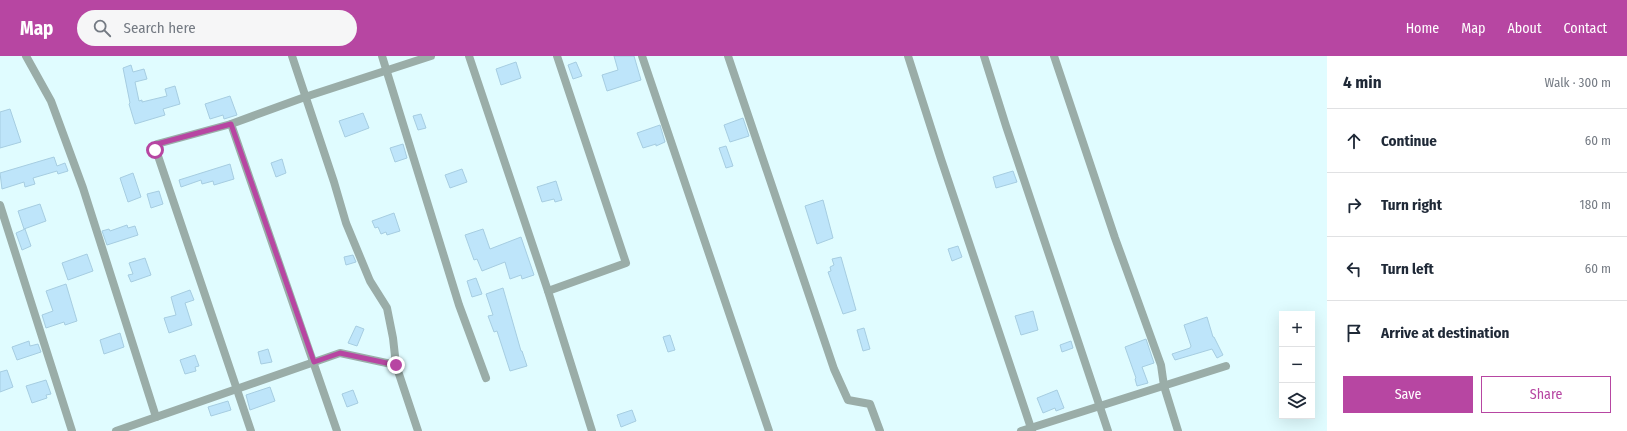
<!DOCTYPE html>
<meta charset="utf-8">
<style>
body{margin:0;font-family:"Fira Sans Condensed",sans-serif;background:#f6f6f7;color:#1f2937}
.controls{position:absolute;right:12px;bottom:12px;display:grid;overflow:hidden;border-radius:0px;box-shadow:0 4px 16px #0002}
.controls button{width:36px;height:36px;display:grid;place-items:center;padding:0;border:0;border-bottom:1px solid #e0e1e3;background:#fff;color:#1f2937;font:20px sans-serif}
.stop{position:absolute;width:12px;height:12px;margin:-9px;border:3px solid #b746a2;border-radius:50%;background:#fff}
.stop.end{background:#b746a2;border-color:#fff;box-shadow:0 1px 4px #0008}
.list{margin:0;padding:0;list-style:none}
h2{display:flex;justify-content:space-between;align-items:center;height:52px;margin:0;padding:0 16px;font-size:17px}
h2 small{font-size:13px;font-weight:400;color:#747a83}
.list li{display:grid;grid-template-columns:26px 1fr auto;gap:12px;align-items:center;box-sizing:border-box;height:64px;padding:0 16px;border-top:1px solid #e0e1e3}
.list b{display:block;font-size:15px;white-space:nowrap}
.list em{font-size:13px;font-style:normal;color:#747a83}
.actions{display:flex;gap:8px;padding:12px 16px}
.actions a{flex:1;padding:9px 0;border:1px solid #b746a2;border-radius:0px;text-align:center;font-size:14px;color:#b746a2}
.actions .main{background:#b746a2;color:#fff}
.icon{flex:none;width:22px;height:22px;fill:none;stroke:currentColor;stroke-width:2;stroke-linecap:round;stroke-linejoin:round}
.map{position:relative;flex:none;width:1327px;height:375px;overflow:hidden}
header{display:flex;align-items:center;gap:24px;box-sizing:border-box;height:56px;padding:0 20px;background:#b746a2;color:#fff}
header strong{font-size:19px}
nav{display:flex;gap:22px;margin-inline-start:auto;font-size:14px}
.search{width:280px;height:36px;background:#f6f6f7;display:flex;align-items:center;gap:10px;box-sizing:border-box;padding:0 14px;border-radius:22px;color:#747a83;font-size:15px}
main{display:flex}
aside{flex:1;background:#fff}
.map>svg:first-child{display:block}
.building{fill:#bee5fa;stroke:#a6cde1}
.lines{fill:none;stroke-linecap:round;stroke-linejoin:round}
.street{stroke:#9aada8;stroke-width:8}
.route{stroke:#b746a2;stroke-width:5}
</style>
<header>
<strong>Map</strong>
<div class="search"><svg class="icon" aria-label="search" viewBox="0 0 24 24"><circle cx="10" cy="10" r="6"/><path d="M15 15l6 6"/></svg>Search here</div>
<nav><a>Home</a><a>Map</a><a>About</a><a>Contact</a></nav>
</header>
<main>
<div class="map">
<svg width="1327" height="375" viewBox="0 0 1327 375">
<rect width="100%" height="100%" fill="#e0fcff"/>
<!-- building -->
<g class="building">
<path d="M614 0H634L641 24 607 35 602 19 618 14Z"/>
<path d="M516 6 521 22 501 29 496 13Z"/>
<path d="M576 6 582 20 573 23 568 9Z"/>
<path d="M131 9 133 16 144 13 147 23 135 26 139 45 142 44V46L167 40 165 33 175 30 180 48 163 53 165 59 135 68 129 48 130 47 123 12Z"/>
<path d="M230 40 237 59 224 63 223 59 210 63 205 48Z"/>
<path d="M10 53 21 86 0 92V56Z"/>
<path d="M363 57 369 72 345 81 339 65Z"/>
<path d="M421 58 426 72 418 74 413 60Z"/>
<path d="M743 62 749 80 730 86 724 69Z"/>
<path d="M660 69 665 86 656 90V88L643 92 637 77Z"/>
<path d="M403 88 407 102 395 106 390 92Z"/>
<path d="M726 90 733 110 726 112 719 92Z"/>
<path d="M54 101 57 110 65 107 68 115 58 118 57 115 33 122 35 128 25 131 24 126 2 133 0 117Z"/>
<path d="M282 103 286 117 276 121 271 107Z"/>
<path d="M230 108 234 123 214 129 213 125 202 128 201 124 181 131 179 124Z"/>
<path d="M462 113 467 126 450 132 445 119Z"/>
<path d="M1013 115 1017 126 996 132 993 121Z"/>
<path d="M133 117 141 141 128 146 120 122Z"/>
<path d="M556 125 562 144 555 146 554 143 542 146 537 131Z"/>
<path d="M159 135 163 148 151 152 147 138Z"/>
<path d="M823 144 833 182 817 188 805 150Z"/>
<path d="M40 148 46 165 24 173 18 155Z"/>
<path d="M394 157 400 175 387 179 386 176 381 178 378 171 375 172 372 165Z"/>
<path d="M127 169 128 172 135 170 138 179 107 189 102 175 109 173 110 175Z"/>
<path d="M25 173 31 190 22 194 16 177Z"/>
<path d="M483 173 490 193 521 181 534 219 522 223 521 219 510 223 505 206 482 215 477 203 474 204 465 179Z"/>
<path d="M958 190 962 201 952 205 948 193Z"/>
<path d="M87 198 93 215 68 224 62 207Z"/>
<path d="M353 199 356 206 346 209 344 201Z"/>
<path d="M841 201 856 254 843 258 828 216 831 215 830 211 834 209 832 203Z"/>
<path d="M145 202 151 219 131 226 128 219 133 218 129 207Z"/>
<path d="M476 222 482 238 472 241 467 225Z"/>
<path d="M66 228 77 265 65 269 64 266 46 272 42 259 53 255 46 235Z"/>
<path d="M503 232 521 295H522L527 310 510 315 497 275 494 276 488 260 493 259 486 238Z"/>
<path d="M190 234 194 244 185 247 192 269 169 277 164 262 176 259 171 241Z"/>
<path d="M1033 255 1038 274 1021 279 1015 260Z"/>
<path d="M1207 261 1213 281H1214L1223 299 1217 302 1212 293 1175 304 1172 298 1190 292 1191 290 1184 269Z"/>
<path d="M356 270 364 273 357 290 348 287Z"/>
<path d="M864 272 870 293 863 295 857 274Z"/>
<path d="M120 277 124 291 104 298 100 284Z"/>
<path d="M670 279 675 294 668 296 663 281Z"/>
<path d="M1146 283 1154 307 1142 311 1148 327 1137 330 1135 323 1136 322 1125 291Z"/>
<path d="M29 285 30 290 38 288 41 296 17 304 12 291Z"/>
<path d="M1071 285 1073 292 1062 296 1060 289Z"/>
<path d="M268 293 272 306 261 308 258 296Z"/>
<path d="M195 299 199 310 195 311 196 315 185 318 180 304Z"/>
<path d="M7 314 13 331 0 336V316Z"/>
<path d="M46 324 51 338 46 339 47 342 32 347 26 330Z"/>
<path d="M270 331 275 345 250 354 246 339Z"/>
<path d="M353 334 358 347 347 351 342 338Z"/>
<path d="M1057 334 1064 352 1056 355 1055 352 1043 357 1037 342Z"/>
<path d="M228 345 231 354 211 360 208 351Z"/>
<path d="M632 354 636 365 621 371 617 359Z"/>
</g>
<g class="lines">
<!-- street -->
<g class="street">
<path d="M26 0 51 45 83 132 156 361"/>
<path d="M292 0 334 126 346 167 370 225 387 252 393 282 396 309 418 375"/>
<path d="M382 0 459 249 486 322"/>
<path d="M469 0 548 235 592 375"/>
<path d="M642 0 769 375"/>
<path d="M728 0 834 313 848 344 870 348 880 375"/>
<path d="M908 0 941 103 1032 375"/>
<path d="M984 0 1006 70 1108 375"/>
<path d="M1054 0 1115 182 1161 309 1164 330 1178 375"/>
<path d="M231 68 337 375"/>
<path d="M0 149 72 375"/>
<path d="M548 235 626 207 557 0"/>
<path d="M116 375 340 297 396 309"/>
<path d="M251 375 155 91 157 88 231 68 305 41 431 0"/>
<path d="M1021 375 1226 310"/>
</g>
</g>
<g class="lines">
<!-- route -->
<path class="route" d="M155 94 157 88 231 68 314 306 340 297 396 309"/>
</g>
</svg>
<div class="controls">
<button>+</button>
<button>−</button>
<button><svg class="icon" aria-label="layers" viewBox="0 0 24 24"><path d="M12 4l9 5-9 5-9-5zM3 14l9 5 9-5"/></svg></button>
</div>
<div class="stop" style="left:155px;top:94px"></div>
<div class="stop end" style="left:396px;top:309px"></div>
</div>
<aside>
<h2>4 min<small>Walk · 300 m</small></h2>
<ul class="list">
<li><svg class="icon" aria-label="ahead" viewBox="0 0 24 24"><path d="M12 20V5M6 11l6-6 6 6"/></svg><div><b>Continue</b></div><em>60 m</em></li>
<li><svg class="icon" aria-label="right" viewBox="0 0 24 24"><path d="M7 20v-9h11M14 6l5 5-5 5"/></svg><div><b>Turn right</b></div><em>180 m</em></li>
<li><svg class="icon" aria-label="left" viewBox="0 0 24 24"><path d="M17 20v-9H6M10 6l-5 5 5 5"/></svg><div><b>Turn left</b></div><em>60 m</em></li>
<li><svg class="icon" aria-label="arrive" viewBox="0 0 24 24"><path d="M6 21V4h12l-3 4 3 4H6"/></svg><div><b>Arrive at destination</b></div></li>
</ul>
<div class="actions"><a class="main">Save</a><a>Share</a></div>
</aside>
</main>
